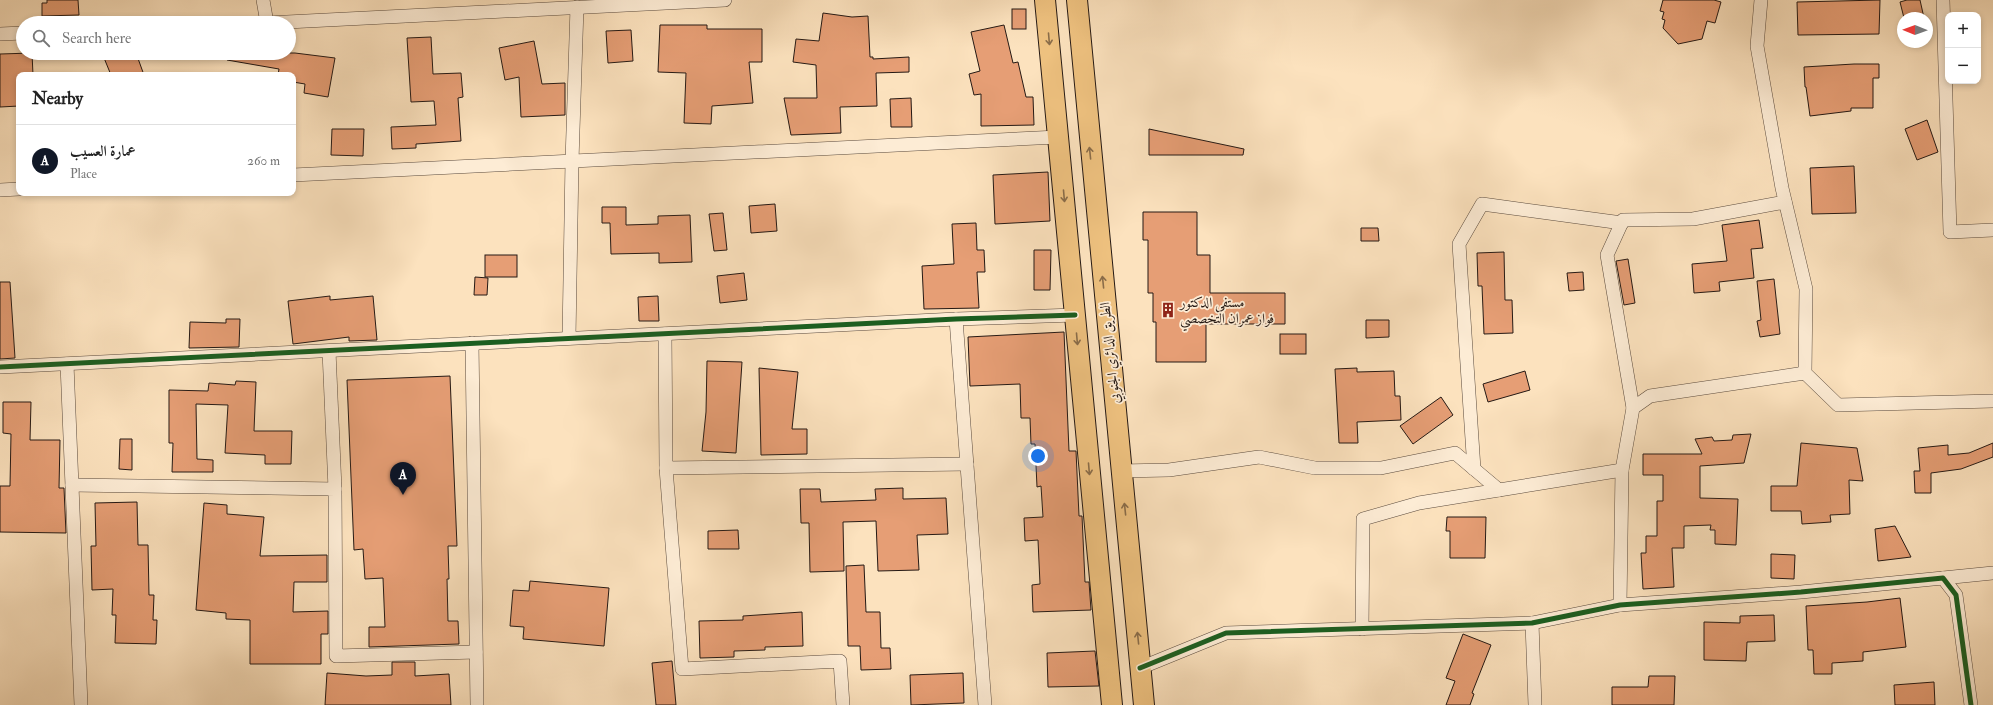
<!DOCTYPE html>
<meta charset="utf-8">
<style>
body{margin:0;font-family:"IM FELL Double Pica",Amiri,serif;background:#f2f2f2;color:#222}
.controls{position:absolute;right:12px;top:12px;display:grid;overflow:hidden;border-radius:8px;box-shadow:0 2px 6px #0003}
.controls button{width:36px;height:36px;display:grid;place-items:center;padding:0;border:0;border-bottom:1px solid #e0e0e0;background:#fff;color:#222;font:20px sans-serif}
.compass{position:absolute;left:1897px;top:12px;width:36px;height:36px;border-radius:50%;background:#fff;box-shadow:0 2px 6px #0003;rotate:271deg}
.you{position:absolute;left:1038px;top:456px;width:14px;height:14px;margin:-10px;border:3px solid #fff;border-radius:50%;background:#1a73e8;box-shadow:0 0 0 6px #1a73e833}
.badge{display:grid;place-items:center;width:26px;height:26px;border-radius:50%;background:#111827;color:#fff;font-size:13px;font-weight:700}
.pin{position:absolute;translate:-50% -33px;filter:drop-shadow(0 1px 2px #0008)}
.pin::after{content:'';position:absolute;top:21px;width:14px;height:12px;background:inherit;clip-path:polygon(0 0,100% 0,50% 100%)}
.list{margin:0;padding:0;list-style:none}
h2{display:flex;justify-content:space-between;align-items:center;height:52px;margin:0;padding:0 16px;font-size:17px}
h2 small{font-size:13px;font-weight:400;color:#767676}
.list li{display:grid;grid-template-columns:26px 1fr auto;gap:12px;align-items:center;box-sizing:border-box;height:72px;padding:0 16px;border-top:1px solid #e0e0e0}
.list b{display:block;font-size:15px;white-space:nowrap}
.list p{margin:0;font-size:13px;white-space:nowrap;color:#767676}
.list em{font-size:13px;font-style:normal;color:#767676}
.icon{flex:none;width:22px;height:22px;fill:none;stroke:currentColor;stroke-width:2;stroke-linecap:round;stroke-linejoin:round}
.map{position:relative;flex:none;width:1993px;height:705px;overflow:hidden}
.search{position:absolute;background:#fff;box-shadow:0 2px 6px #0003;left:16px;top:16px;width:280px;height:44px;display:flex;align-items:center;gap:10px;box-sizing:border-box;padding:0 14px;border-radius:22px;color:#767676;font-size:15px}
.panel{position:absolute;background:#fff;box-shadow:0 2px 6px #0003;left:16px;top:72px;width:280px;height:124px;border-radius:8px}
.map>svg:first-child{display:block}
.building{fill:#e69e75;stroke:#251914}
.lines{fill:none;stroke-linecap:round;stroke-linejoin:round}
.street-casing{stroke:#5b4b3e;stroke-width:14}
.primary-casing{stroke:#251914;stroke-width:22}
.street{stroke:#fdecd5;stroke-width:13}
.primary{stroke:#eec17f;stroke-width:20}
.cycleway-casing{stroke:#fdecd5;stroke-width:8}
.cycleway{stroke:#1b5e20;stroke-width:5}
.oneway{stroke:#8a6d4a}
.labels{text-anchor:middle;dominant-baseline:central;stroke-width:3.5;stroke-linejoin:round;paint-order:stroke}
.poi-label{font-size:14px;fill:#251914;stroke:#fdecd5;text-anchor:start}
.street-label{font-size:14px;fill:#251914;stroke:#fdecd5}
</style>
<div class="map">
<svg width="1993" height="705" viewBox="0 0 1993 705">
<rect width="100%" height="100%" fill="#fce2be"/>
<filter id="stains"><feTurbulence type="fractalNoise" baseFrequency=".005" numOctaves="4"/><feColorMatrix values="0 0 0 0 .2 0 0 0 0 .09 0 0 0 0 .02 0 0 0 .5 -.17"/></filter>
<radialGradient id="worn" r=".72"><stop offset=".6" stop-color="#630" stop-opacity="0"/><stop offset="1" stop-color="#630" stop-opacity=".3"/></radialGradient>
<!-- building -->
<g class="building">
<path d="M47 0H78L79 15 42 16V3H47Z"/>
<path d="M1663 0H1714L1721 2 1715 23 1707 21 1702 39 1678 44 1663 28 1665 20 1662 19 1664 12 1660 11Z"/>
<path d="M1880 0 1879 34 1798 35 1797 2Z"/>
<path d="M1907 0H1920L1924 18H1904L1900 2Z"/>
<rect x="1012" y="9" width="14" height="20"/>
<path d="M823 13 852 17 868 16 870 57H873V59L909 57V72L876 73 877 106 840 107 841 133 791 135 784 98H817L816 65 793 62 796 39 819 41Z"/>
<path d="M660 25H707V29H762V62H749L753 103 712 106 711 124 684 123 686 73 658 72Z"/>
<path d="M1004 25 1013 63 1018 62 1026 97H1033L1034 125 981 126V94L974 95 969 74 980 71 971 32Z"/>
<path d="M631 30 633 61 608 63 606 31Z"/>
<path d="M431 37 433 74 461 73 463 97 458 98 461 141 416 144V148L392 149 391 127 436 125 434 101 411 102 407 38Z"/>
<path d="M534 41 542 84 565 83V115L521 117 519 77 505 80 499 48Z"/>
<path d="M32 53 33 75H19V106L0 107V54Z"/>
<path d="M102 53H136L144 75H111Z"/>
<path d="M227 53H264L281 56V53H295L335 58 328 97 304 93 305 84 293 82V75H278L279 69 227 60Z"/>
<path d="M1854 64H1879V78H1873V108H1851V111L1810 116 1806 87H1805L1804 67Z"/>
<path d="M911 98 912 127H891L890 99Z"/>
<path d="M1927 120 1938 152 1917 160 1905 129Z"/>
<path d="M332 129H364L363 156 331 155Z"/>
<path d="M1149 129 1244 149 1243 155H1149Z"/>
<path d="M1854 166 1856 213 1812 214 1810 168Z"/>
<path d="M1048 172 1050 221 995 224 993 175Z"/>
<path d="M775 204 777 231 751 233 749 206Z"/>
<path d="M602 207H626V225L658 224V216L690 215 692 262 659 263V253L611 254 610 223H602Z"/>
<path d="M1143 212H1197V255H1210V293H1285V324H1206V362H1156V322H1153V293H1148V240H1143Z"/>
<path d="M723 213 727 250 714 251 709 214Z"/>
<path d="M1759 220 1763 248 1751 249 1754 278 1719 282 1720 291 1694 293 1692 264 1727 261 1722 225Z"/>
<path d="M976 223 977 250H984L985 272H977L979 308 924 309 922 266 954 264 952 224Z"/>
<path d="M1361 228H1378L1379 241H1361Z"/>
<path d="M1034 250H1051L1050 290H1034Z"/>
<path d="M1504 252 1505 300H1512L1513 333 1484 334 1482 286H1478L1477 253Z"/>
<rect x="485" y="255" width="32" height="22"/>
<path d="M1628 259 1635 303 1624 305 1616 261Z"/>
<path d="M1583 272 1584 290 1569 291 1567 273Z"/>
<path d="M744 273 747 300 720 303 717 276Z"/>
<path d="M475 277 488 278 487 295H474Z"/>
<path d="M1774 279 1780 334 1760 337 1757 321 1761 320 1757 281Z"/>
<path d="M0 282H10L15 358 0 359Z"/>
<path d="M330 296V300L373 296 377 340 349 341V337L293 344 288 301Z"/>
<path d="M658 296 659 321H639L638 297Z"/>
<path d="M226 319H240L239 347 189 348 190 322 226 323Z"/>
<path d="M1366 320H1389V337L1366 338Z"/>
<path d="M1064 332 1069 451H1076L1079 516H1082L1085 582H1089L1091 610 1033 612 1032 585 1040 584 1038 540 1025 541 1024 518 1043 517 1041 486 1037 487 1035 444H1031L1030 418H1021L1020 384 970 386 968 337Z"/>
<rect x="1280" y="334" width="26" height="20"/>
<path d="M707 361 742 362 736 453 702 451 706 412Z"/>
<path d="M759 368 798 372 792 429H807V454L761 455Z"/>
<path d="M1357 368V372L1394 371 1395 396H1400L1401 420 1357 422 1358 443H1339L1335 369Z"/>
<path d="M1525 371 1530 390 1488 402 1483 384Z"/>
<path d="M450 376 457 546H448L449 579H447L448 621H458L459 644 369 647V627H385L383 578 365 579 363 549 354 550 347 380Z"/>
<path d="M236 381 256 382 254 431H292L291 464H265V455L225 453 228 405 196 404 197 459 213 460V472H172L173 443H169V390L208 391 209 383 235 385Z"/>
<path d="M1441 397 1453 415 1413 444 1400 426Z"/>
<path d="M3 402H31L30 440H60L59 488H64L66 533 0 532V486H10L11 434 3 433Z"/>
<path d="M1751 434 1744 463 1700 466V498L1738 499 1736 545 1715 544V530H1710L1711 525 1684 526V548H1672L1674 587 1643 589 1641 553H1646V536H1657V501H1663V475H1643V454H1702L1695 439 1712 437 1714 441 1732 440 1733 435Z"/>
<path d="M120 439H132V470L119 469Z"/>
<path d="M1801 443 1857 448 1863 481 1849 480 1850 514 1830 515 1831 522 1802 524 1801 511H1771V486H1797Z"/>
<path d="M1993 443V457L1961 469 1931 473V493H1915L1914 471H1920L1918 448 1948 445V455L1969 453Z"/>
<path d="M903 488V499L946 498 948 534 917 535 919 570 878 571 876 521 843 522 844 571 810 572 809 523H801L800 489H820L821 502 876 500 875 489Z"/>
<path d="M137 502 138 545H148L149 595H154L153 620H157L156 644 115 643 116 615H112L113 589 92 590 91 546H96L95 503Z"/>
<path d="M204 503 227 505V514L264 517 260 556 327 555V582H294L293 612 328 611V634H321V664H250V620L226 619V613L196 610Z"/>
<path d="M1447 517H1486L1485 558H1450V531H1446Z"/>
<path d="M1895 526 1911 557 1878 561 1875 529Z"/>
<path d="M738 530 739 549H708V531Z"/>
<path d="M1771 554 1795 555 1794 579 1771 578Z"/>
<path d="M864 565 866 612H880L881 648H890L891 669 861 670 860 646H848L846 566Z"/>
<path d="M530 581 609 588 604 646 523 639 524 627 510 626 513 590 529 591Z"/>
<path d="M1900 598 1906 647 1863 652V661L1832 663V674H1814L1813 650H1808L1806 606 1867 602Z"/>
<path d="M802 612 803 646 765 647V650L734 651V657L700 658 699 621 743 620V616Z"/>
<path d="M1774 615 1775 641 1747 642 1746 661 1704 660V622L1740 623V616Z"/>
<path d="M1463 634 1491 645 1472 693 1474 694 1470 705H1446L1455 681 1446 678Z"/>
<path d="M1095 651 1099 686 1048 687 1047 653Z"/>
<path d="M672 661 676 705H656L652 663Z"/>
<path d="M392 662H415V676L449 674 451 705H325L327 673 366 676 392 675Z"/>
<path d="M963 673 964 703 911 705 910 675Z"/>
<path d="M1649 676H1675L1674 705H1612V687H1648Z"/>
<path d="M1934 682 1935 705H1895L1894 685Z"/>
</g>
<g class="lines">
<defs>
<g id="street">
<path d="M263 0 267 23"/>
<path d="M1761 0 1757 46 1782 188 1806 289 1805 373 1838 405 1993 401"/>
<path d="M1943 0 1950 232 1993 230"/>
<path d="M267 23 725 0"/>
<path d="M0 34 23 33"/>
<path d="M293 175 1058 137"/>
<path d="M0 190 19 189"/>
<path d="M956 319 985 705"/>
<path d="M665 334 666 468 967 464"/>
<path d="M569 338 572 161 577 7"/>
<path d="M472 343 477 705"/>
<path d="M329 351 335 489"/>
<path d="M67 364 81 705"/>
<path d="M0 367 956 319 1075 315"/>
<path d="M1633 408 1607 255 1623 220 1693 219 1785 202"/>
<path d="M666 468 682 669 840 661 843 705"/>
<path d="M1474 469 1459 244 1482 204 1622 223"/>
<path d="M1121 471 1169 470 1259 457 1315 468H1381L1455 453 1499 490"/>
<path d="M72 485 335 489 336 656 476 652"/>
<path d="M1943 578 1993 573"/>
<path d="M1620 605 1622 470 1633 408 1650 396 1805 373"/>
<path d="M1532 623 1535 705"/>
<path d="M1362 629 1363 519 1419 503 1622 470"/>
<path d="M1140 668 1226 633 1532 623 1620 605 1801 592 1943 578 1956 595 1971 705"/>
</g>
<g id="primary">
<path d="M1045 0 1112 705"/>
<path d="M1077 0 1144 705"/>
</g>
</defs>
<!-- street casing -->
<use href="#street" class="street-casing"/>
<!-- primary casing -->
<use href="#primary" class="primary-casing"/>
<!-- street -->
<use href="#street" class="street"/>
<!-- primary -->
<use href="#primary" class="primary"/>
<defs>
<g id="cycleway">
<path d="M0 367 956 319 1075 315"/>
<path d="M1140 668 1226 633 1532 623 1620 605 1801 592 1943 578 1956 595 1971 705"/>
</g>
</defs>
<!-- cycleway casing -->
<use href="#cycleway" class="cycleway-casing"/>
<!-- cycleway -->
<use href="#cycleway" class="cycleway"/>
</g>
<!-- one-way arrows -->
<defs><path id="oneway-shaft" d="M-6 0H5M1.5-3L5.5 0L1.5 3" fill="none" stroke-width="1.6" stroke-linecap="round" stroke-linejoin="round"/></defs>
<g class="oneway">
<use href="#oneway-shaft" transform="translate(1049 39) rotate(85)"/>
<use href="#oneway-shaft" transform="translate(1090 153) rotate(-96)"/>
<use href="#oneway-shaft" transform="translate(1064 196) rotate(85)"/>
<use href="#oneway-shaft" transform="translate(1103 282) rotate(-96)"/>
<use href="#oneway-shaft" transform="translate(1077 339) rotate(85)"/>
<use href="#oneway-shaft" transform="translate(1089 469) rotate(85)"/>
<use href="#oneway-shaft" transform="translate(1125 509) rotate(-96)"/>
<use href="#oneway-shaft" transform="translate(1138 638) rotate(-96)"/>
</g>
<!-- icons -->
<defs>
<symbol id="building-bare" viewBox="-9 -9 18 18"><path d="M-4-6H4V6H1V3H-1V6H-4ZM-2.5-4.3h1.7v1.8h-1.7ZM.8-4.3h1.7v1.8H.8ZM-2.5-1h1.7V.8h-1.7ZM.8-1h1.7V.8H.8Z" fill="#8f2418" stroke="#fdecd5" stroke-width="2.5" paint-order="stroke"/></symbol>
</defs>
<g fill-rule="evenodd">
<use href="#building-bare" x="1157" y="299" width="22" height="22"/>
</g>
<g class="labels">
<!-- poi labels -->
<g class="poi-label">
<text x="1180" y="302">مستفى الدكتور<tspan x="1180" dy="16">فواز عمران التخصصي</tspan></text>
</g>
<!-- street labels -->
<g class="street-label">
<text transform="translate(1110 353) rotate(-96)">الطريق الدائري الجنوبي</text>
</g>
</g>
<rect width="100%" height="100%" filter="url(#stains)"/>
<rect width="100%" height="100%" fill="url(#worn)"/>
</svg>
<div class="controls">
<button>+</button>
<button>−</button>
</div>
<svg class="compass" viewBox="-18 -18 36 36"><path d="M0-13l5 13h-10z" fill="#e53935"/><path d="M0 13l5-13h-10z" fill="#767676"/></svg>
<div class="you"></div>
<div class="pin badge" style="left:403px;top:495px">A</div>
<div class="search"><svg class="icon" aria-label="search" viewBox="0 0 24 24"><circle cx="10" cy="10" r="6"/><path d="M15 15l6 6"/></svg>Search here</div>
<section class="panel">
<h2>Nearby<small></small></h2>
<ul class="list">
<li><span class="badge">A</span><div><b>عمارة العسيب</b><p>Place</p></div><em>260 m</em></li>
</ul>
</section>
</div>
